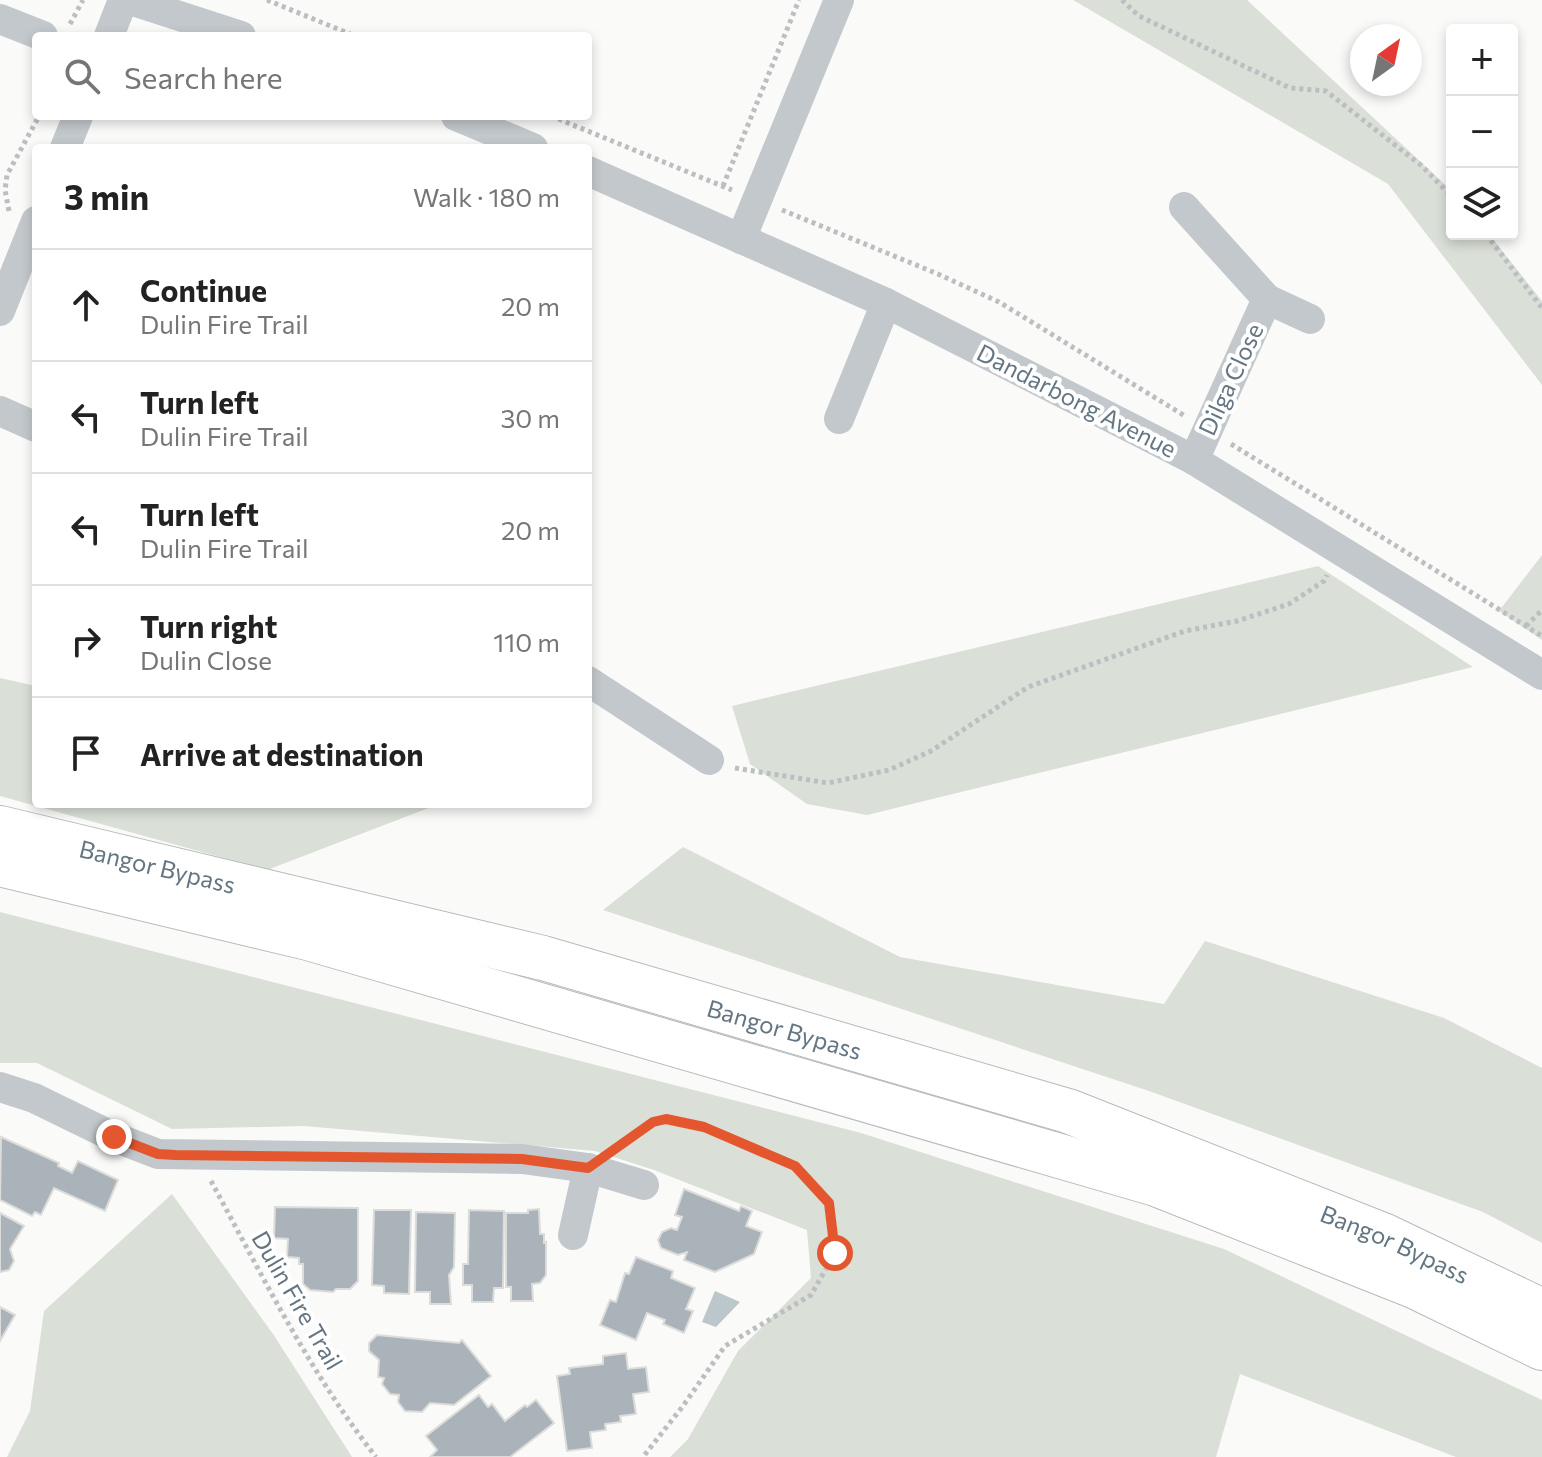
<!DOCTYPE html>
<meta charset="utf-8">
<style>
body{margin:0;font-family:Commissioner,sans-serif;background:#f2f2f2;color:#222}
.controls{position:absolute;right:24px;top:24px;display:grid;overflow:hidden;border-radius:8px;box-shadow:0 4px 12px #0003}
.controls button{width:72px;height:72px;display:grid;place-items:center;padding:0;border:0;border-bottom:2px solid #e0e0e0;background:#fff;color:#222;font:40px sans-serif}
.compass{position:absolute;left:1350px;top:24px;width:72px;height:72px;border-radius:50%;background:#fff;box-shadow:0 4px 12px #0003;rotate:33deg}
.stop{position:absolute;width:24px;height:24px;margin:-18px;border:6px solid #e4572e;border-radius:50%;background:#fff}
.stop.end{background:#e4572e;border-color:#fff;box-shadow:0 2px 8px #0008}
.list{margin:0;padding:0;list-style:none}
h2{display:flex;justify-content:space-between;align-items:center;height:104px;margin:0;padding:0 32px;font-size:34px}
h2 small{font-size:26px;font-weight:400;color:#767676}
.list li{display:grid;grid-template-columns:52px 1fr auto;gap:24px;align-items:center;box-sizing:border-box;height:112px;padding:0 32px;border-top:2px solid #e0e0e0}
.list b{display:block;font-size:30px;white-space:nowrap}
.list p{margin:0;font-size:26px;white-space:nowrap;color:#767676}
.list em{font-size:26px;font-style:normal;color:#767676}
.icon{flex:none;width:44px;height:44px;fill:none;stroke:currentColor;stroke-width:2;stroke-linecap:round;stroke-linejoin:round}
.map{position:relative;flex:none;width:1542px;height:1457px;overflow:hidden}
.search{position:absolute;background:#fff;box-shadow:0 4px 12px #0003;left:32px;top:32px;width:560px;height:88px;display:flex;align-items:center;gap:20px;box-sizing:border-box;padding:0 28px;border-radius:8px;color:#767676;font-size:30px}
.panel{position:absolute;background:#fff;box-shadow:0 4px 12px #0003;left:32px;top:144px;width:560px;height:664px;border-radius:8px}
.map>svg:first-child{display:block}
.green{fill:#dadfd7}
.water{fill:#bbc7cb}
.building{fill:#aab3b9;stroke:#dcdcda;stroke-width:2}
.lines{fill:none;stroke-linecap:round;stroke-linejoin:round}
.primary-casing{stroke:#b5babe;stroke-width:46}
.path{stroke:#bbbfc2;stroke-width:5;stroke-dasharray:4 4;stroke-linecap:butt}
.street{stroke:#c3c8cc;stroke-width:30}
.primary{stroke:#fff;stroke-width:44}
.route{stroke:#e4572e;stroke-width:10}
.labels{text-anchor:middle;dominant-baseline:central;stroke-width:8;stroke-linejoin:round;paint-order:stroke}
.street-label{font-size:24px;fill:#657683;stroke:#fff}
</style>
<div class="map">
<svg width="1542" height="1457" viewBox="0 0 1542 1457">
<rect width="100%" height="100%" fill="#fafaf8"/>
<!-- green -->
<g class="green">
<path d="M1073 0H1247L1452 191V234H1489L1542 301V385L1388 184Z"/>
<path d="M1542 555V640L1499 611Z"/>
<path d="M1318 566 1473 667 867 815 807 804 750 764 732 706Z"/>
<path d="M0 678 36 686V804H439L267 870 0 796Z"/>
<path d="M683 847 900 957 1164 1004 1205 941 1444 1018 1542 1068V1243L1483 1212 1149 1091 603 910Z"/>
<path d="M0 912 861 1133 1224 1249 1542 1400V1457H1456L1240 1374 1216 1457H670L688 1439 738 1351 811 1278 807 1230 654 1170 595 1151 304 1126 172 1129 37 1063H0Z"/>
<path d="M172 1194 273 1334 352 1457H7L30 1411 44 1311Z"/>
</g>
<!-- water -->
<path class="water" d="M715 1291 740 1302 716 1327 702 1322Z"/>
<!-- building -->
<g class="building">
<path d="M1 1137 59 1163 58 1166 72 1173 78 1161 118 1180 105 1211 54 1188 41 1215 35 1212 32 1216 0 1200Z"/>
<path d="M684 1189 739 1211 741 1206 752 1211 746 1226 762 1232 754 1254 715 1272 684 1260 687 1252 678 1255 661 1248 658 1240 662 1232 671 1228 677 1230 682 1217 675 1215Z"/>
<path d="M275 1207 358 1208V1281L350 1289H336L333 1292 310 1290 303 1284V1264H299V1258L287 1257 288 1239 274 1238Z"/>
<path d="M539 1209 540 1234H544V1243L546 1242V1275L540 1283 532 1284 533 1301H511V1287H506V1213H528V1210Z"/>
<path d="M374 1210H411L409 1294 384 1293V1286L372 1285Z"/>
<path d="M469 1210 504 1211 503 1288H494L493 1302H472V1285H463V1264H468Z"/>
<path d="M416 1212 455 1213 454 1267 449 1275 451 1304H430V1292H415Z"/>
<path d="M0 1213 24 1226 10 1249 14 1261 9 1270 0 1272Z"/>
<path d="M636 1257 673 1271 671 1278 695 1288 686 1309 693 1311 684 1333 663 1324 665 1320 647 1313 636 1340 600 1325 610 1300 616 1302 625 1273 629 1274Z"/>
<path d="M0 1307 15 1315 0 1341Z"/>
<path d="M377 1335 459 1343 462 1340 491 1376 454 1405 430 1403 422 1412 405 1411 398 1402 399 1395 390 1394 382 1384 384 1378 378 1377 379 1360 369 1351V1343Z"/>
<path d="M626 1353 628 1369 646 1367 649 1392 633 1394 636 1414 620 1416 621 1422 605 1424 606 1430 590 1432 592 1448 567 1451 557 1376 570 1374 569 1368 603 1364V1356Z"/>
<path d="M479 1395 488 1407 492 1404 505 1421 525 1405 527 1407 536 1400 554 1423 510 1457H430L437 1450 426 1436Z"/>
</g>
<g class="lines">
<defs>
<g id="primary">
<path id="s1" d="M0 828 543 958 1068 1111 1385 1236 1542 1311"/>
<path d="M0 864 308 938 1156 1184 1414 1286 1542 1348"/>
</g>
</defs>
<!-- primary casing -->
<use href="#primary" class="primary-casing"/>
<!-- path -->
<g class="path">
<path d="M267 0 355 36"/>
<path d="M1122 0 1139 16 1290 88 1326 91 1422 166 1452 197"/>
<path d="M70 24 83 0"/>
<path d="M551 116 732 190"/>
<path d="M723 186 799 0"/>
<path d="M782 210 938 274 999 302 1185 416"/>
<path d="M9 211 5 190 7 175 39 116"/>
<path d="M1486 234 1542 308"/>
<path d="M1231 444 1542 636"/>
<path d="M1526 626 1542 610"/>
<path d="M735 768 828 783 889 770 931 751 1028 687 1185 631 1237 621 1289 604 1324 581 1327 575"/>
<path d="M616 1147 653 1122 666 1119 704 1127 795 1166 829 1203 835 1253 811 1295 725 1346 683 1406 643 1457"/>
<path d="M211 1181C262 1275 310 1373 376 1457"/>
</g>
<!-- street -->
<g class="street">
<path d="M130 0 241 36"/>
<path d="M0 19 43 36"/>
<path d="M109 36 123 0"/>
<path d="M456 116 533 148"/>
<path d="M65 148 78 116"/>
<path d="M588 171 886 303 1194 460 1542 675"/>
<path d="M1184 207 1267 299 1310 319"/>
<path d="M741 239 839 0"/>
<path d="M0 311 36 221"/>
<path d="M0 411 36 427"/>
<path d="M839 419 886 303"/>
<path d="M1194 460 1267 299"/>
<path d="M588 681 709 760"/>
<path d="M0 1087 34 1098 114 1137 158 1154 522 1159 588 1168 644 1185"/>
<path d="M573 1235 588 1168"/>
</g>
<!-- primary -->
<use href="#primary" class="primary"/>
</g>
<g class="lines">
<!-- route -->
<path class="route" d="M114 1137 158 1154 175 1155 522 1159 588 1168 653 1122 666 1119 704 1127 795 1166 829 1203 835 1253"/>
</g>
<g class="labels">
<!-- street labels -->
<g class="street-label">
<text transform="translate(1230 379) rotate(-65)">Dilga Close</text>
<text transform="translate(1077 400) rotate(27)">Dandarbong Avenue</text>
<text stroke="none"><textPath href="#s1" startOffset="162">Bangor Bypass</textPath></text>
<text stroke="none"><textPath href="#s1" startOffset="810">Bangor Bypass</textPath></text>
<text stroke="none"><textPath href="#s1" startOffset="1458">Bangor Bypass</textPath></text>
<text transform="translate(298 1300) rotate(60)">Dulin Fire Trail</text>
</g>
</g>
</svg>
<div class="controls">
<button>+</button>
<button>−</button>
<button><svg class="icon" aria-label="layers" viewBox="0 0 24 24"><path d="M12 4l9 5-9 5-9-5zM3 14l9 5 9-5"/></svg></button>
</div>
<svg class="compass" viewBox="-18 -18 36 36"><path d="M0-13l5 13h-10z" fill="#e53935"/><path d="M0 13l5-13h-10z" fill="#767676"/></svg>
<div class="stop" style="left:835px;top:1253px"></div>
<div class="stop end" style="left:114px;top:1137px"></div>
<div class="search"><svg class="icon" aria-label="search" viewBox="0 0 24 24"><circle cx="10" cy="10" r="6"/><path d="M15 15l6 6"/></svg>Search here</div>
<section class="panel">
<h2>3 min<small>Walk · 180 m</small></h2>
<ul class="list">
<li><svg class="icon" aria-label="ahead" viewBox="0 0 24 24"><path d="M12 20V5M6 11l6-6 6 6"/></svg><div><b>Continue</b><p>Dulin Fire Trail</p></div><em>20 m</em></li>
<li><svg class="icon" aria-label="left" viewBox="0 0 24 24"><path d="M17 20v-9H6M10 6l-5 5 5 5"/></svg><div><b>Turn left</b><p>Dulin Fire Trail</p></div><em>30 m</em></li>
<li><svg class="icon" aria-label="left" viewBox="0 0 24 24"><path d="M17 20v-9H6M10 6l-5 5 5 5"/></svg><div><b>Turn left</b><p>Dulin Fire Trail</p></div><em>20 m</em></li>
<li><svg class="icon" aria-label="right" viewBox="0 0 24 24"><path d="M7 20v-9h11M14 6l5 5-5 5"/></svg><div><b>Turn right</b><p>Dulin Close</p></div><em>110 m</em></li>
<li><svg class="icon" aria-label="arrive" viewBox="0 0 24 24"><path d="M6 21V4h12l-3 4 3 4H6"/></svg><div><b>Arrive at destination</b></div></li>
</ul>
</section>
</div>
